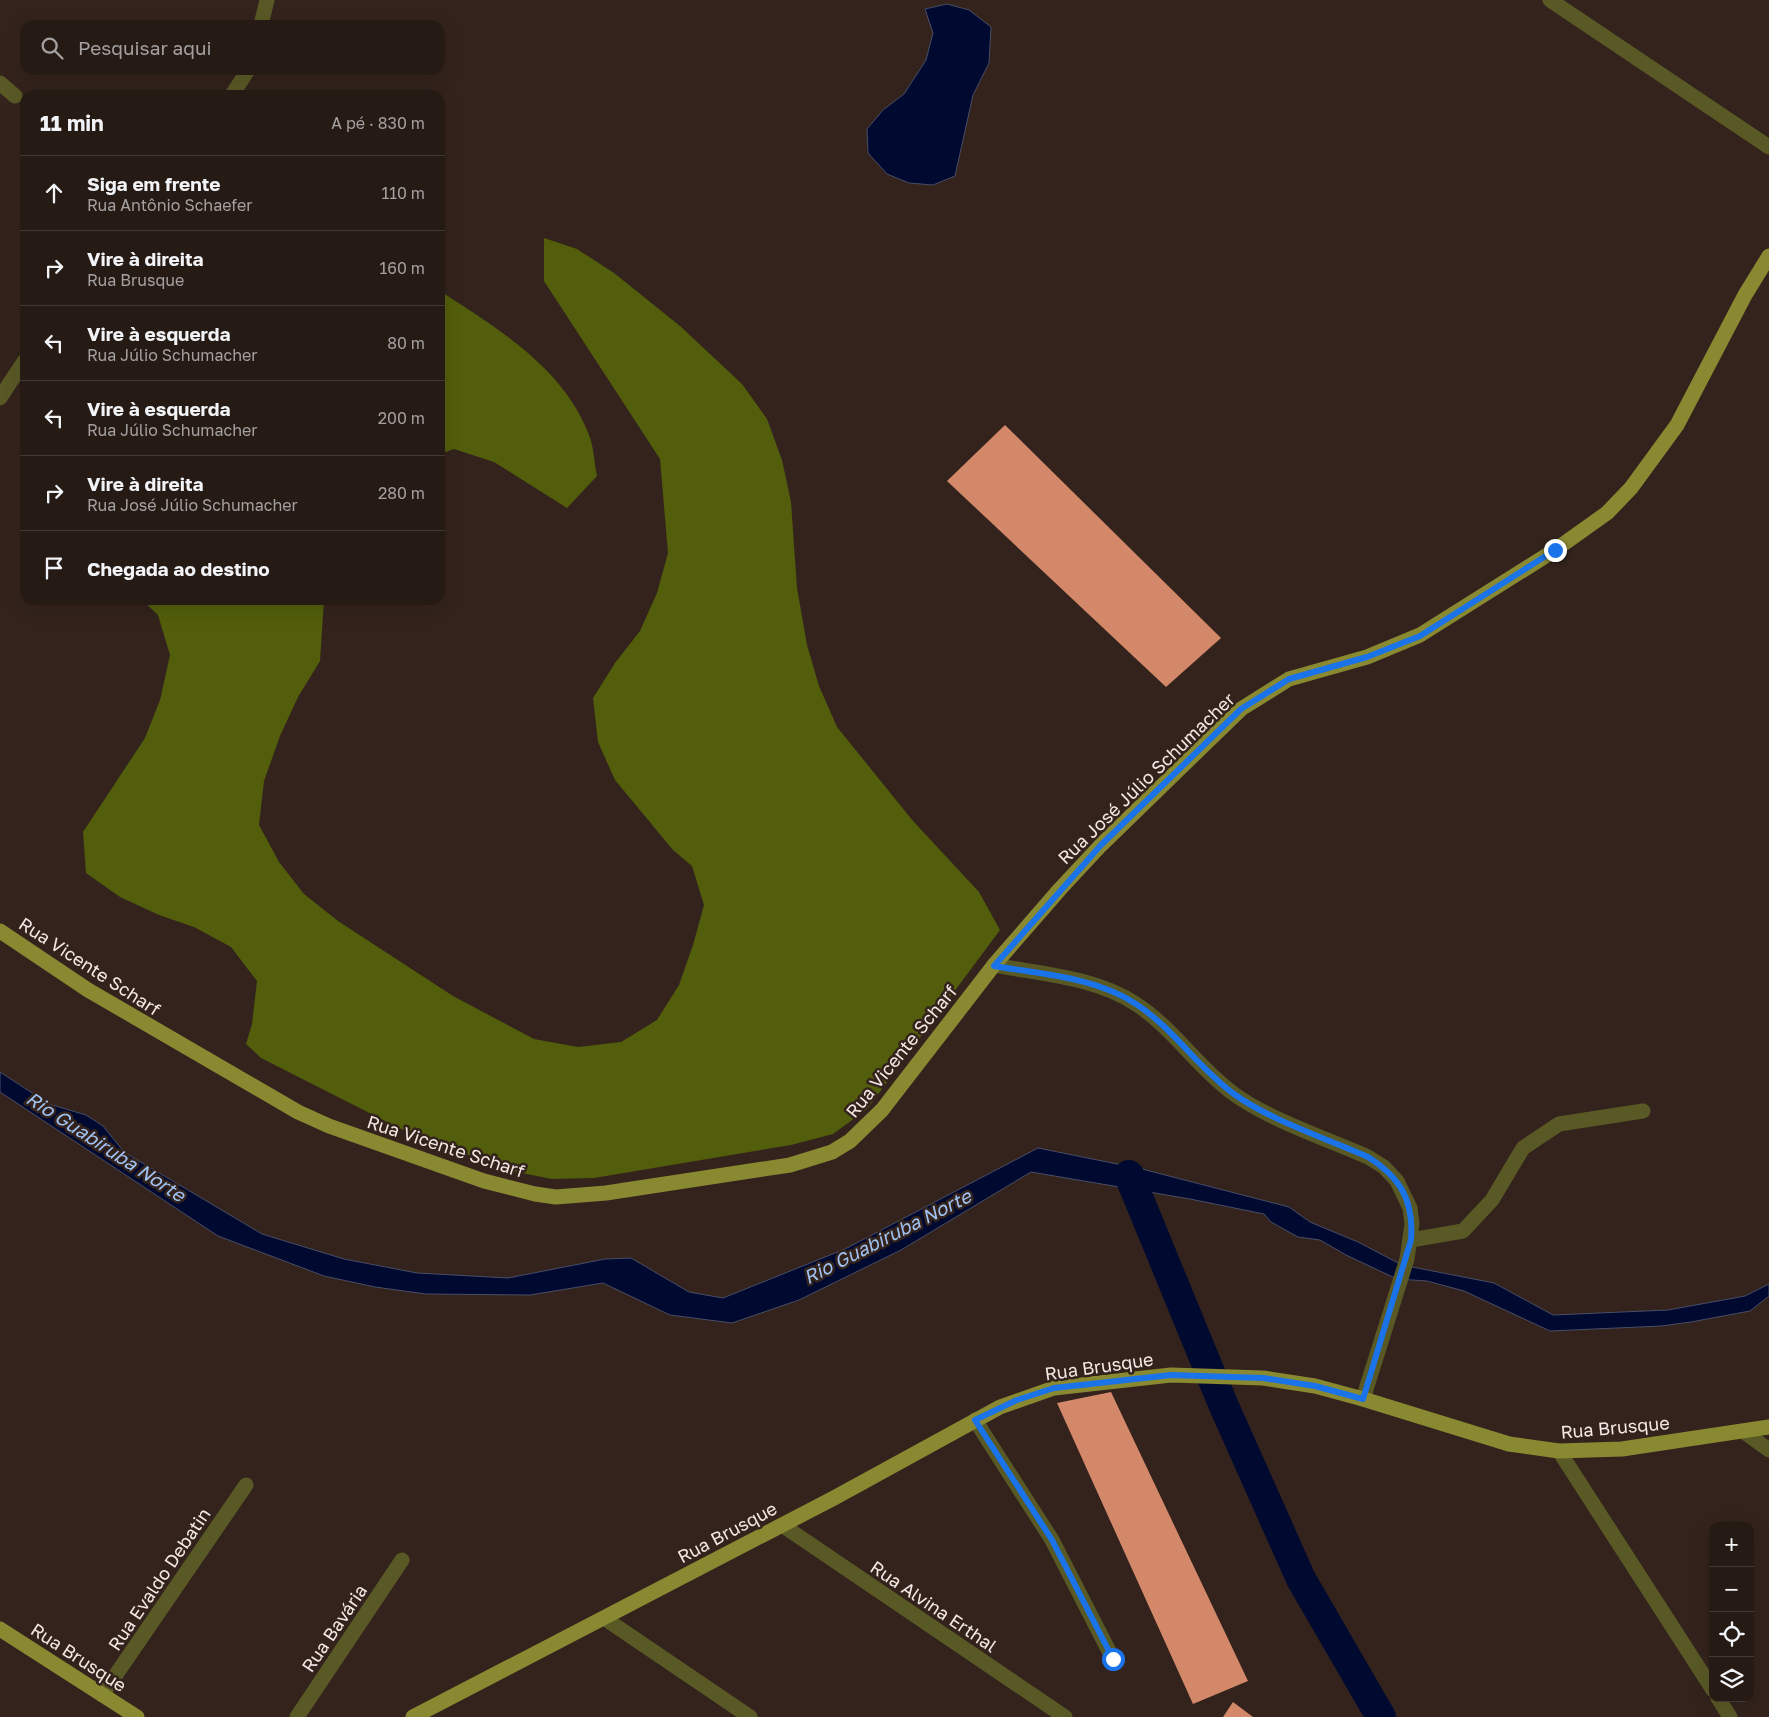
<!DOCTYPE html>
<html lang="pt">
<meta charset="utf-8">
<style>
body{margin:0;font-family:"Golos Text",sans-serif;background:#2e231e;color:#f1f3f6}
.controls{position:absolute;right:15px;bottom:15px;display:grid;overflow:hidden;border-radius:10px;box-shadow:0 5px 20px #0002}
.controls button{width:45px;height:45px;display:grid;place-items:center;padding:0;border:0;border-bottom:1px solid #423834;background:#261a15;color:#f1f3f6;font:25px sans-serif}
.stop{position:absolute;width:15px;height:15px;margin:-11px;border:4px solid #1a73e8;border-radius:50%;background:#fff}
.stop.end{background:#1a73e8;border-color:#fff;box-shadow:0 1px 5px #0008}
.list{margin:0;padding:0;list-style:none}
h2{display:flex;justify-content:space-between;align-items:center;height:65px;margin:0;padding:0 20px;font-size:21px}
h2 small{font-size:16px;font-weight:400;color:#a4a1a0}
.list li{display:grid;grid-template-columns:32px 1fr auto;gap:15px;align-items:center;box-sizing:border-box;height:75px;padding:0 20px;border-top:1px solid #423834}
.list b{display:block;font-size:19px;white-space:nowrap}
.list p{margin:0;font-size:16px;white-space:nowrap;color:#a4a1a0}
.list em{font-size:16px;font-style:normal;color:#a4a1a0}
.icon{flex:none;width:28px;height:28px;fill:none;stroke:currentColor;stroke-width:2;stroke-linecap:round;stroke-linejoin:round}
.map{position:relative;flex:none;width:1769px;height:1717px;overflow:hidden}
.search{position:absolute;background:#261a15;box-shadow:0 5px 20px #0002;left:20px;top:20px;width:425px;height:55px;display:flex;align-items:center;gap:12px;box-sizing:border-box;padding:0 18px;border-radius:15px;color:#a4a1a0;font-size:19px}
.panel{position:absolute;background:#261a15;box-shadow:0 5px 20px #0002;left:20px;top:90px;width:425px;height:515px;border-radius:15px}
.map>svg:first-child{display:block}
.forest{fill:#525e0b}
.water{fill:#000a30;stroke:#494d66}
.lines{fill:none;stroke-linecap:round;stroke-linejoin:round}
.river{stroke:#000a30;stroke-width:30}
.building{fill:#d28869}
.minor{stroke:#595926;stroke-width:15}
.major{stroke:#898932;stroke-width:15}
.route{stroke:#1a73e8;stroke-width:6}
.labels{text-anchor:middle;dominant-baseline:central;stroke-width:5;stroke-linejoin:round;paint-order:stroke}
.street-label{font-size:18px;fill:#f4e8e4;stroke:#33231c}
.water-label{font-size:19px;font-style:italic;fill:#a0c3f3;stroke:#33231c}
</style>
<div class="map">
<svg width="1769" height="1717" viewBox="0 0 1769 1717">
<rect width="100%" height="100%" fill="#33231c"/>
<!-- forest -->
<g class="forest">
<path d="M544 238 577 249 614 273 680 326 742 384 767 419 782 460 791 502 797 588 807 645 819 686 837 727 913 821 979 892 1000 930 867 1109 833 1134 791 1145 594 1178 552 1179 511 1171 405 1131 261 1058 246 1044 252 1024 257 981 231 947 194 927 159 915 120 897 86 873 83 832 145 738 160 700 170 655 158 615 142 600H324L320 661 298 697 280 736 264 781 259 825 279 862 304 894 338 921 453 996 534 1039 578 1047 621 1042 657 1020 679 985 693 945 704 905 692 866 673 850 615 780 598 742 593 698 615 663 640 631 657 593 668 553 660 459 544 281Z"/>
<path d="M440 291C497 328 564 368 589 435 594 447 594 463 597 476L567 508 494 462 454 449 440 454Z"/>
</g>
<!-- water -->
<g class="water">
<path d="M947 4 969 10 991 27 989 63 973 95 955 176 933 185 909 183 887 174 868 153 867 129 883 110 904 94 926 60 933 33 925 9Z"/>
<path d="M0 1072 49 1104 86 1115 103 1126 124 1152 262 1234 344 1259 417 1273 508 1278 605 1259 631 1258 689 1292 723 1298 845 1249 1038 1148 1142 1169 1289 1207 1310 1222 1358 1242 1402 1265 1494 1283 1553 1315 1668 1310 1745 1296 1769 1284V1296L1750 1311 1691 1322 1661 1326 1550 1331 1464 1291 1427 1281 1397 1279 1346 1255 1320 1240 1298 1237 1271 1222 1264 1214 1190 1199 1031 1172 901 1250 799 1300 732 1323 670 1315 603 1283 530 1295 426 1294 375 1287 324 1276 218 1236 0 1092Z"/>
</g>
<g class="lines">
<!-- river -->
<path class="river" d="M1129 1175 1223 1404 1301 1579 1381 1717"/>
</g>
<!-- building -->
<g class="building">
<path d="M1005 425 1221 638 1166 687 947 481Z"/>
<path d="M1111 1392 1248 1681 1193 1704 1057 1403Z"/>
<path d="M1233 1702 1253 1717H1223Z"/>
</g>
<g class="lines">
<!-- minor -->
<g class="minor">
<path d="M1550 0 1769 147"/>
<path d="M261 25 267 0"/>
<path d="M0 83 15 96"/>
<path d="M232 95 248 70"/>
<path d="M0 398 25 360"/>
<path d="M994 965C1040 974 1095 977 1136 1004 1173 1028 1198 1068 1234 1094 1268 1119 1327 1139 1368 1157L1384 1167 1397 1181 1410 1208 1412 1224 1407 1259 1363 1399"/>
<path d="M1411 1240 1463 1231 1492 1200 1523 1148 1559 1124 1643 1111"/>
<path d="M975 1420 1052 1540 1113 1659"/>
<path d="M1744 1432 1769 1450"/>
<path d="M1559 1451 1713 1690"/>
<path d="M782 1525 1065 1717"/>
<path d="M604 1618 750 1717"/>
<path d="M102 1695 246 1485"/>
<path d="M1718 1698 1730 1717"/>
<path d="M297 1717 402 1560"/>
</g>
<!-- major -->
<g class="major">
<path d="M0 931 88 990 298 1112 329 1126 484 1181 535 1194 556 1197 606 1193 790 1165 832 1152 850 1141 882 1110 994 965 1060 889 1101 845 1241 709 1289 679 1367 657 1420 635 1555 550 1607 513 1631 488 1677 425 1745 295 1769 256"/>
<path d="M0 1629 137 1717"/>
<path d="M413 1717 834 1498 1000 1407 1054 1388 1171 1375 1263 1378 1315 1386 1363 1399 1509 1444 1559 1451 1622 1449 1769 1427"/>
</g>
</g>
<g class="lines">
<!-- route -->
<path class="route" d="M1113 1659 1052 1540 975 1420 1017 1400 1054 1388 1171 1375 1263 1378 1315 1386 1363 1399 1411 1240C1414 1201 1401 1178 1368 1157 1327 1139 1268 1119 1234 1094 1198 1068 1173 1028 1136 1004 1095 977 1040 974 994 966L1101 845 1241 709 1289 679 1367 657 1420 636 1555 550"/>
</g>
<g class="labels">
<!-- street labels -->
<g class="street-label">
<text transform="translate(1146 778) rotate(-44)">Rua José Júlio Schumacher</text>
<text transform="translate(90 966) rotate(33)">Rua Vicente Scharf</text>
<text transform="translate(901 1051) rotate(-51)">Rua Vicente Scharf</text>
<text transform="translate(446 1146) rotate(18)">Rua Vicente Scharf</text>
<text transform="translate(1099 1366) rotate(-8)">Rua Brusque</text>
<text transform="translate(1615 1427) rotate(-5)">Rua Brusque</text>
<text transform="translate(727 1532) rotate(-28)">Rua Brusque</text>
<text transform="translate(159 1579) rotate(-56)">Rua Evaldo Debatin</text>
<text transform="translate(934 1606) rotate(34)">Rua Alvina Erthal</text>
<text transform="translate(334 1628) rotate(-56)">Rua Bavária</text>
<text transform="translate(79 1657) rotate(33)">Rua Brusque</text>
</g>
<!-- water labels -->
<g class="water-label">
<text transform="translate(106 1146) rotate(33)">Rio Guabiruba Norte</text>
<text transform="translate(887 1236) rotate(-27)">Rio Guabiruba Norte</text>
</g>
</g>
</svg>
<div class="controls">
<button>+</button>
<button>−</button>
<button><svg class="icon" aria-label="locate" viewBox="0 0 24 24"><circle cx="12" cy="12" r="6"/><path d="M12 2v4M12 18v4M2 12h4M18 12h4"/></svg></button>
<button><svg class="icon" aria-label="layers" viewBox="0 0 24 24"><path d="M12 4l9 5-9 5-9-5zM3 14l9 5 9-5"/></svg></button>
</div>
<div class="stop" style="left:1113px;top:1659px"></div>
<div class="stop end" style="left:1555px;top:550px"></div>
<div class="search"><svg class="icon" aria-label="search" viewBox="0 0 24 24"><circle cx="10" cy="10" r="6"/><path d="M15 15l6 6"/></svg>Pesquisar aqui</div>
<section class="panel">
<h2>11 min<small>A pé · 830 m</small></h2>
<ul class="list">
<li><svg class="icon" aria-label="ahead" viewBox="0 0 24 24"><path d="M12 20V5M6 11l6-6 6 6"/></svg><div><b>Siga em frente</b><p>Rua Antônio Schaefer</p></div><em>110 m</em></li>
<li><svg class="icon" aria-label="right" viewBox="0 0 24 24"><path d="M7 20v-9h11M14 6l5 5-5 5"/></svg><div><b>Vire à direita</b><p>Rua Brusque</p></div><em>160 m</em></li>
<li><svg class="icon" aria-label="left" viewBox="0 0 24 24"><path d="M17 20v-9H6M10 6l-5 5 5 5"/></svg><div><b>Vire à esquerda</b><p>Rua Júlio Schumacher</p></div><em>80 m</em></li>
<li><svg class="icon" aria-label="left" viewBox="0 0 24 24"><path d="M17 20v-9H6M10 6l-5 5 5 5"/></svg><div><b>Vire à esquerda</b><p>Rua Júlio Schumacher</p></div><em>200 m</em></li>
<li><svg class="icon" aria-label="right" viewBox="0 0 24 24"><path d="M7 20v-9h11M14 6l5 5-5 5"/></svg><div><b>Vire à direita</b><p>Rua José Júlio Schumacher</p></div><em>280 m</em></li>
<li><svg class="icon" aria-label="arrive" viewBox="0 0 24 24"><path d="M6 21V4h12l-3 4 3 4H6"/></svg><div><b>Chegada ao destino</b></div></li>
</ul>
</section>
</div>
